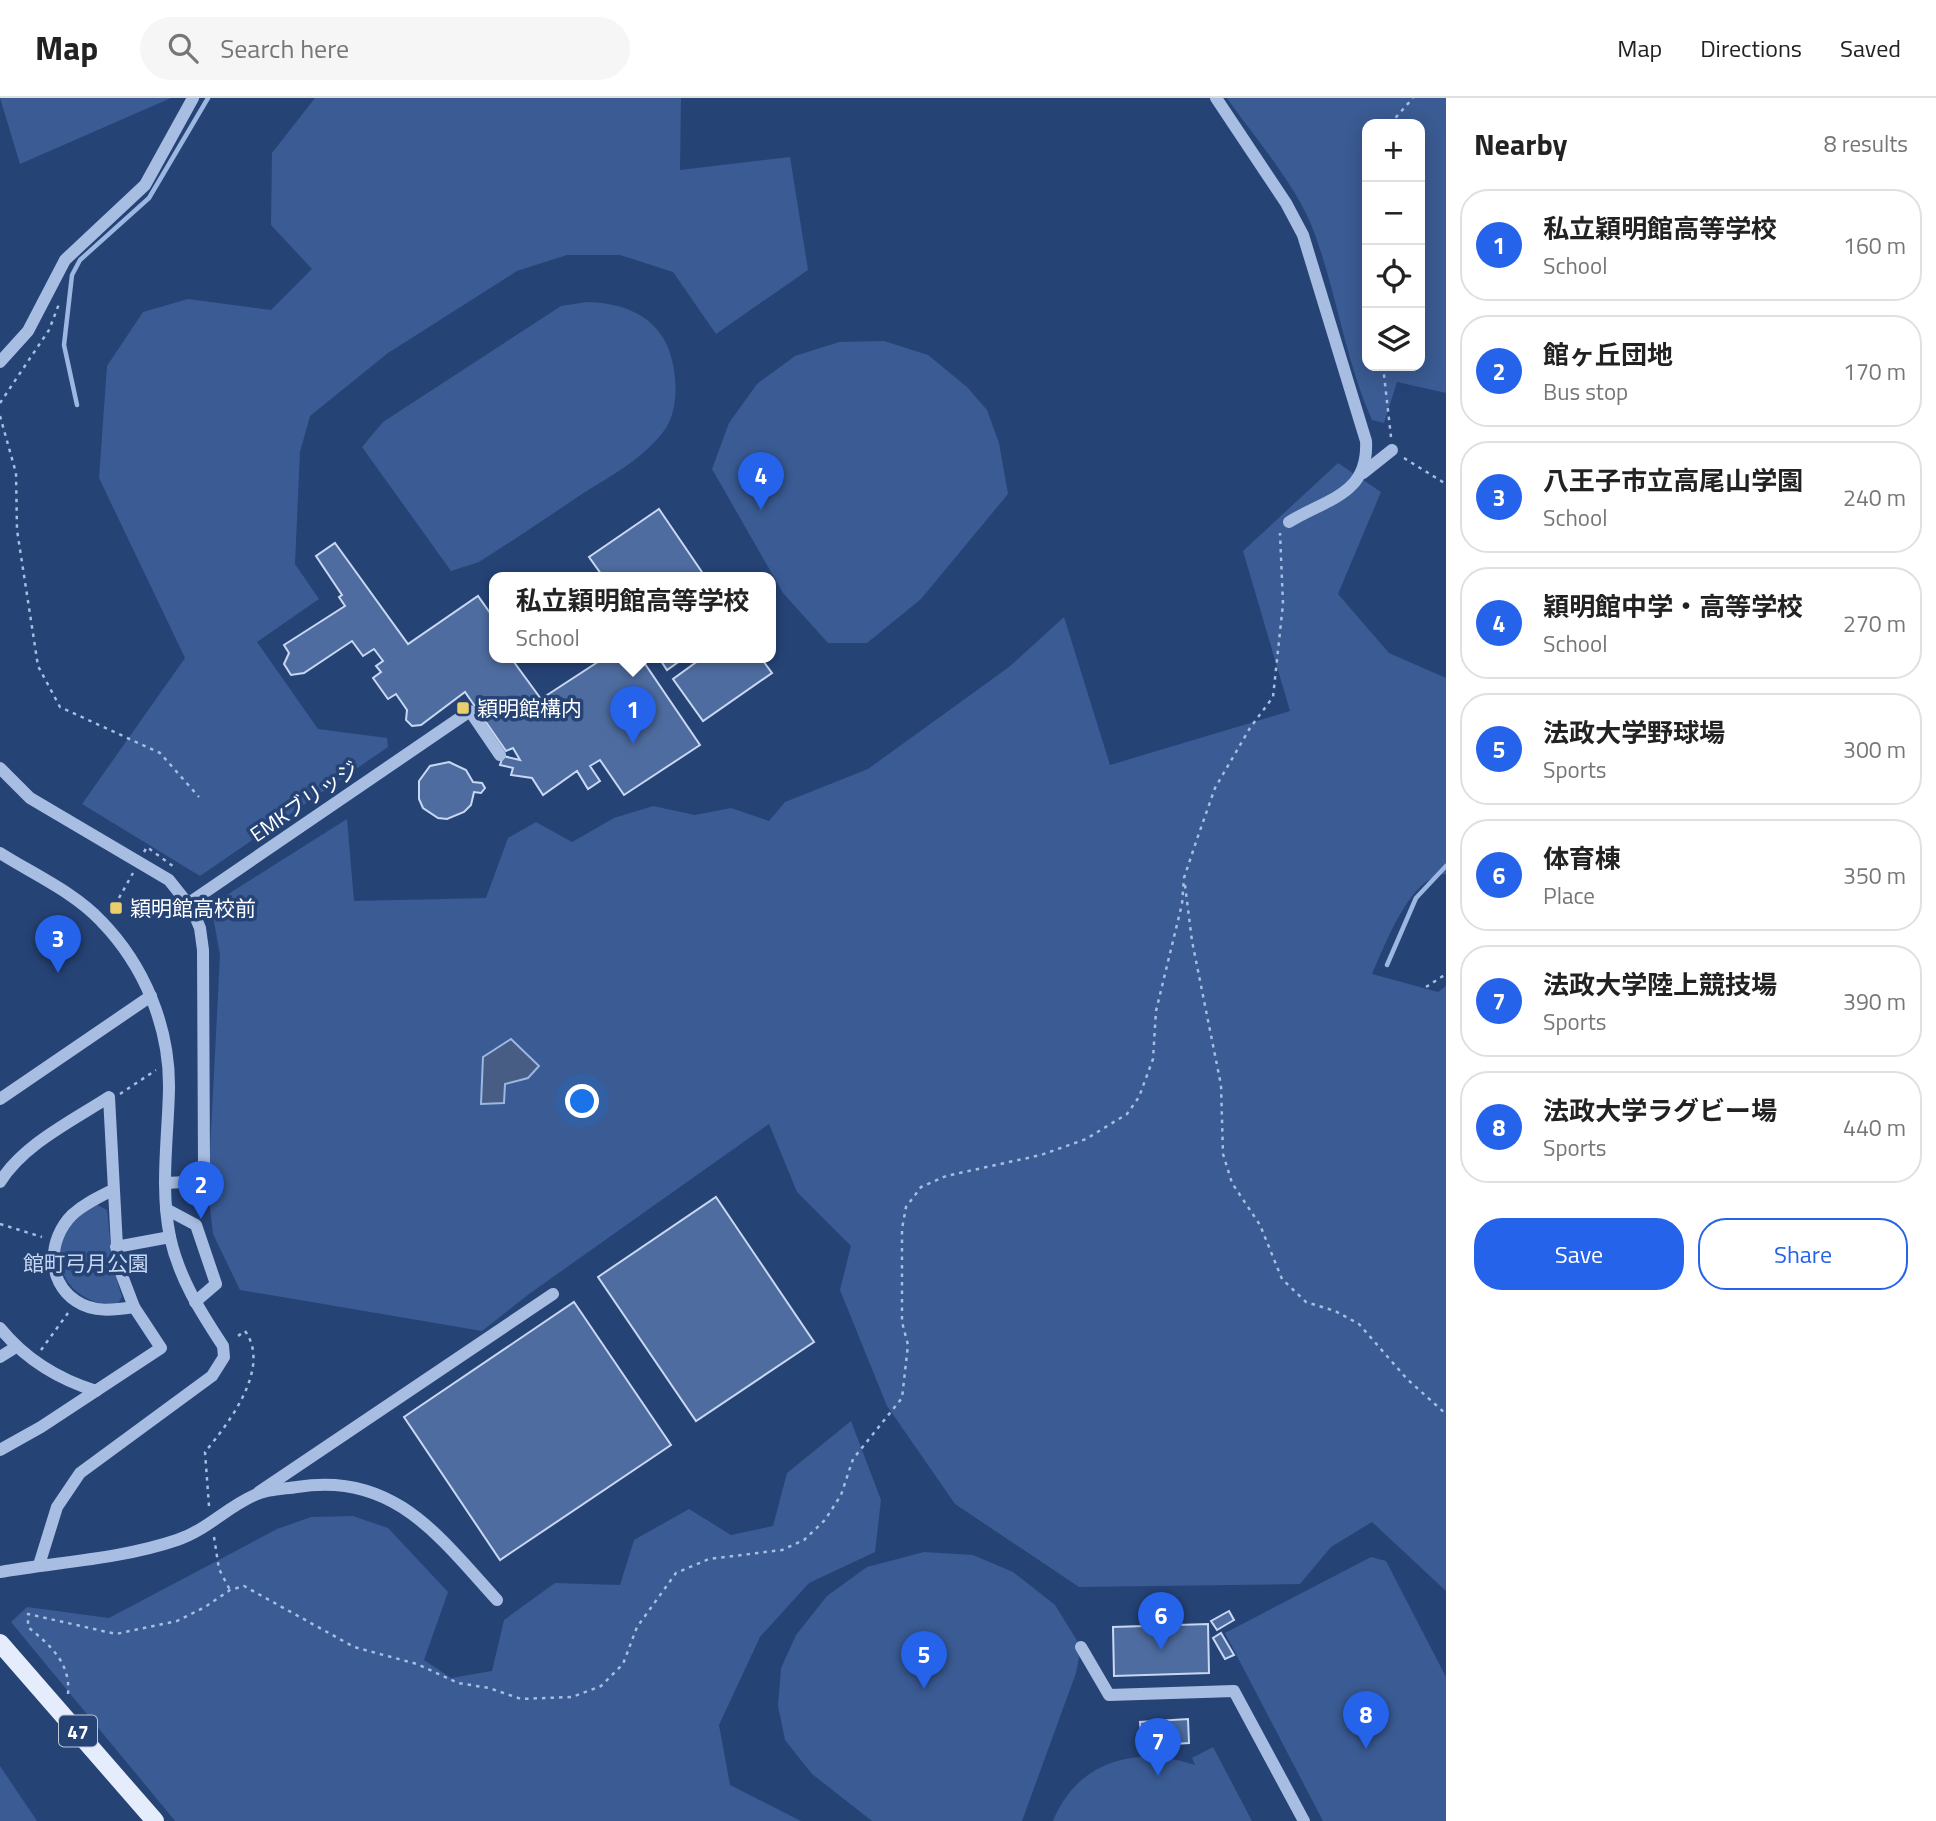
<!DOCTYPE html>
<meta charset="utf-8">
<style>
body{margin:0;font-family:"Titillium Web","Noto Sans JP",sans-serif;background:#f6f6f6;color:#222}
.controls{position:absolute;right:21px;top:21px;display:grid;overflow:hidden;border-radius:14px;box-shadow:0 4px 18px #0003}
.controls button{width:63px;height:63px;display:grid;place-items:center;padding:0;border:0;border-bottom:2px solid #e0e0e0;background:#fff;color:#222;font:35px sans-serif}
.you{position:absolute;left:583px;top:1004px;width:24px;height:24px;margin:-18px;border:5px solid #fff;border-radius:50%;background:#1a73e8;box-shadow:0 0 0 10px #1a73e833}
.badge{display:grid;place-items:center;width:46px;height:46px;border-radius:50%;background:#2563eb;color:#fff;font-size:23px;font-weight:700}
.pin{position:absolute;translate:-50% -58px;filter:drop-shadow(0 2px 4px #0008)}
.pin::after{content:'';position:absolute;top:37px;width:24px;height:21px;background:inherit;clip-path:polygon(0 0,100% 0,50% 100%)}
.popup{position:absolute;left:489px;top:474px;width:287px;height:91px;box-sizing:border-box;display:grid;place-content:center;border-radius:14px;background:#fff;filter:drop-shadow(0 2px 5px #0005);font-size:23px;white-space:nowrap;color:#767676}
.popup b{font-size:26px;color:#222}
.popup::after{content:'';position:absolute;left:50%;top:100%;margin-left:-14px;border:14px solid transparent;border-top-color:#fff}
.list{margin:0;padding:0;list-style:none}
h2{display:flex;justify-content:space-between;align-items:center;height:91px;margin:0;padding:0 28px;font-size:30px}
h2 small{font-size:23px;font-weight:400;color:#767676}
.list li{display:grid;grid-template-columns:46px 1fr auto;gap:21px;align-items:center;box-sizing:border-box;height:112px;margin:0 14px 14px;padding:0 14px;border:2px solid #e0e0e0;border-radius:28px}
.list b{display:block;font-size:26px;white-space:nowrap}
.list p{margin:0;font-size:23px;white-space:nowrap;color:#767676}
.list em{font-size:23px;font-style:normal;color:#767676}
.actions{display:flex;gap:14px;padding:21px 28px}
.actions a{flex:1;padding:16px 0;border:2px solid #2563eb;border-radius:28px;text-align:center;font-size:24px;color:#2563eb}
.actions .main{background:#2563eb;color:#fff}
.icon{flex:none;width:38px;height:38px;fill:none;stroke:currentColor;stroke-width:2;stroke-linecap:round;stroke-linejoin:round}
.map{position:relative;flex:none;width:1446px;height:1723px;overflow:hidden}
header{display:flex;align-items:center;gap:42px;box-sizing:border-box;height:98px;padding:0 35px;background:#fff;border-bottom:2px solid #e0e0e0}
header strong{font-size:33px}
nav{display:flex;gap:38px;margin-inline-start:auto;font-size:24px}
.search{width:490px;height:63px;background:#f6f6f6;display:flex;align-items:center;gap:18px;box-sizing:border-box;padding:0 24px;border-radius:38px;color:#767676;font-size:26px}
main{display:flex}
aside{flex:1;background:#fff}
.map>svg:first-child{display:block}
.green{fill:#3a5b93;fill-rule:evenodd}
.water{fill:#485d83;stroke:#9bb7e2;stroke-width:2}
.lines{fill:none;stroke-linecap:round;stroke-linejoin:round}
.stream{stroke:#9bb7e2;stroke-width:4.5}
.building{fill:#4e6c9f;stroke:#c9d8f2;stroke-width:2}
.path{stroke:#a7bde2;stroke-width:2.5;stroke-dasharray:3.5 5;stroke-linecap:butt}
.minor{stroke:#a7bde2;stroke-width:12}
.major{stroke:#e5ecfb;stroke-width:18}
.poi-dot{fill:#ead06c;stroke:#264376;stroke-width:2.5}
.labels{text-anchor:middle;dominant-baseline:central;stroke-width:7;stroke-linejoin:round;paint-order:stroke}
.shield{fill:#264376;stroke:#bec7d6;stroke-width:2}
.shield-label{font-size:19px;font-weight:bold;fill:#fff}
.poi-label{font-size:21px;fill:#fff;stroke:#264376;text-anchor:start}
.street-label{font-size:21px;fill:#fff;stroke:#264376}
.park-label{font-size:21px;fill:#c9d8f2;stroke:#264376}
</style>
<header>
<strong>Map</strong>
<div class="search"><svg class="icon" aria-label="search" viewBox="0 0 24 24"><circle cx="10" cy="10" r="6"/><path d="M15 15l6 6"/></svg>Search here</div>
<nav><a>Map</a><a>Directions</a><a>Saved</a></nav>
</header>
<main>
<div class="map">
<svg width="1446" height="1723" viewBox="0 0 1446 1723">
<rect width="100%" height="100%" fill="#264376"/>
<!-- green -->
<g class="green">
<path d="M0 0H171L20 66Z"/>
<path d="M315 0H681L680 72 790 59 808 172 716 236 673 174 620 157H567L517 173 388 255 310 318 300 354 295 466 319 501 257 544 318 631 387 640 388 649 200 778 82 706 185 560 99 380 107 268 143 214 188 201 271 212 312 171 271 127 272 55Z"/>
<path d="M1227 0H1446V295L1397 284 1384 325 1372 322C1345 261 1337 196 1314 134 1298 89 1255 40 1227 0ZM1367 26H1420V268H1367Z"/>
<path d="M587 204C620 205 652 215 667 247 677 270 680 308 666 330 645 360 612 377 582 396 548 419 514 442 479 464L451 473 362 349 383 324 561 208Z"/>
<path d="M884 243 928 257 967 289 987 312 999 345 1008 396 921 501 867 545H828L783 495 712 371 729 325 757 286 795 258 839 244Z"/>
<path d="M1338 365 1381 394 1338 496 1389 555 1446 580V776C1410 777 1385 848 1372 876L1438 894 1446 888V1493L1372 1424 1331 1449 1300 1486 1079 1489 955 1406 887 1308 840 1192 851 1148 797 1094 769 1026 529 1196 482 1233 240 1192 213 1136 208 1093 220 857 211 807 347 721 354 803 486 800 508 740 536 724 572 744 614 720 653 708 695 717 731 710 769 723 785 704 868 671 1009 569 1064 519 1110 667 1290 613 1243 453Z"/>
<path d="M96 1106 107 1112 113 1168 122 1199 116 1208C67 1204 43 1164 74 1122 79 1116 89 1111 96 1106Z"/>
<path d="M851 1323 881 1402 875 1454 809 1485 760 1539 719 1627 730 1687 801 1723H175L11 1524 27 1509 109 1520 277 1431 311 1419 353 1418 388 1430 448 1494 424 1562 451 1580 492 1573 504 1522 555 1485 620 1487 634 1442 689 1411 731 1437 773 1428 787 1375Z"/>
<path d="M924 1454 973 1457 1013 1474 1055 1507 1081 1549 1076 1575 1022 1723H872L812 1676 785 1642 778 1608 781 1570 796 1537 827 1498 867 1469Z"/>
<path d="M1371 1459 1386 1463 1446 1579V1723H1323L1225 1535Z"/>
<path d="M1213 1649 1252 1723H1053C1078 1662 1137 1647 1195 1667L1192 1660Z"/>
<path d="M0 1668 37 1723H0Z"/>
</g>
<!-- water -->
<path class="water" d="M511 941 539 968 528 980 505 986 504 1005 481 1006 483 959Z"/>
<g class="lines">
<!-- stream -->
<g class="stream">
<path d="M77 307 64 247 72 177 80 162 149 100 208 0"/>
<path d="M1387 867 1416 800 1446 768"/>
</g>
</g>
<!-- building -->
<g class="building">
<path d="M659 411 706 480H604L589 459Z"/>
<path d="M335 445 408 546 478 498 495 522V560H511L541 601 604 560H641L700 647 624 697 600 662 590 668 600 683 588 691 577 673 543 697 532 680 511 677 513 670 500 667 503 658 520 662 513 650 506 653 465 594 421 627 412 628 406 622 407 612 396 596 388 601 373 580 381 574 376 568 383 563 374 551 363 558 352 543 304 575 291 577 284 566 289 555 284 547 345 508 339 499 342 497 316 458Z"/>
<path d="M659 560H684L667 572Z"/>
<path d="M702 560H761L772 575 703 623 673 581Z"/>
<path d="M449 664 466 672 473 684 482 685 485 690 481 695 474 694 471 707 464 714 447 721 438 720 423 710 419 701V683L430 668Z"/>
<path d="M716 1099 814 1244 696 1323 598 1179Z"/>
<path d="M574 1204 671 1347 500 1462 404 1319Z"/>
<path d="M1229 1513 1234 1522 1217 1532 1211 1523Z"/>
<path d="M1208 1526 1209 1575 1114 1578 1113 1529Z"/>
<path d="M1221 1535 1234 1557 1225 1561 1213 1540Z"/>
<path d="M1188 1621 1189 1645 1142 1648 1140 1624Z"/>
</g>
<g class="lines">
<!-- path -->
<g class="path">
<path d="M1390 26 1413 0"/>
<path d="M1367 115V161"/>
<path d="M1383 268 1391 339"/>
<path d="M0 305 49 232 59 206"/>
<path d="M0 318 16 375 17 432 38 568 60 609 160 655 199 699"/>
<path d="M1404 360 1446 386"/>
<path d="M144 754 147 749 174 769"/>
<path d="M1185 787 1192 843 1221 987 1223 1056 1232 1085 1260 1127 1282 1181 1306 1204 1335 1213 1359 1226 1407 1281 1446 1316"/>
<path d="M119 800 133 775"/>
<path d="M1426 889 1446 876"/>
<path d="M120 996 156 972"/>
<path d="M0 1126 42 1139"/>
<path d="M41 1252 68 1215"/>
<path d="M209 1408 205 1354C228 1326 272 1270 245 1233L235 1240"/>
<path d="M214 1439 219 1471 230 1492"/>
<path d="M68 1596C71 1565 50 1547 28 1529V1516L116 1536 177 1523 205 1509 230 1492 244 1488 354 1549 417 1566 458 1585 489 1590 521 1601 572 1599 601 1588 623 1566 637 1529 676 1475 709 1461 782 1452 804 1442 825 1422 841 1397 853 1361 902 1300 908 1247 902 1224V1131L906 1109 921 1089 946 1078 1041 1057 1086 1041 1127 1016 1139 999 1153 961 1156 913 1182 806 1184 780 1197 741 1215 690 1250 630 1273 599 1283 506 1280 435"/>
</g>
<!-- minor -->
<g class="minor">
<path d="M1216 0 1286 105 1303 137 1366 343C1369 397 1326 401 1289 424"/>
<path d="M0 264 28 233 65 162 145 87 193 0"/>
<path d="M1363 375 1392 352"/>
<path d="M0 670 30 700 169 782 192 811 200 830 203 852 204 1066C200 1086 181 1084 165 1085"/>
<path d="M0 755C33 776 74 794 101 823 144 867 170 929 169 991 168 1040 160 1090 170 1139 179 1180 200 1213 223 1248L224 1259 212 1278 80 1375 57 1409 39 1467"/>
<path d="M189 805 470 613 500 657"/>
<path d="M0 1001 151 898"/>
<path d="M0 1084C24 1046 72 1023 109 999L118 1167 134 1209 161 1250 41 1329 0 1352"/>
<path d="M113 1092C99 1099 84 1106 72 1117 48 1141 46 1183 76 1203 94 1215 114 1212 134 1209"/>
<path d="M166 1111 196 1127 216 1186 195 1204"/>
<path d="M116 1149 170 1139"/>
<path d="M0 1230C25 1261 58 1281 96 1293"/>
<path d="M0 1259 16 1249"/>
<path d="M259 1394 553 1196"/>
<path d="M0 1474C58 1464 121 1461 177 1442 207 1432 227 1409 255 1397 267 1391 284 1391 297 1389 393 1373 439 1438 497 1502"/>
<path d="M1081 1549 1109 1597 1234 1593 1304 1723"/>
</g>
<!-- major -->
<path class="major" d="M0 1545 155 1723"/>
</g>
<!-- markers -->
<g class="poi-dot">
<rect x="456" y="603" width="14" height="14" rx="3.5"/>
<rect x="109" y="803" width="14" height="14" rx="3.5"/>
</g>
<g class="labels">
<!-- shield labels -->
<rect class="shield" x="59" y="1617.5" width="38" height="31" rx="5"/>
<g class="shield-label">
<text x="78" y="1633">47</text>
</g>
<!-- poi labels -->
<g class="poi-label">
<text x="477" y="610">穎明館構内</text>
<text x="130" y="810">穎明館高校前</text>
</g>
<!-- street labels -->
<g class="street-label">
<text transform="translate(304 703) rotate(-34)">EMKブリッジ</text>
</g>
<!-- park labels -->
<g class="park-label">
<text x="86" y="1165">館町弓月公園</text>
</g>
</g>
</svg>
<div class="controls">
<button>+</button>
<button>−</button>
<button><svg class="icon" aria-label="locate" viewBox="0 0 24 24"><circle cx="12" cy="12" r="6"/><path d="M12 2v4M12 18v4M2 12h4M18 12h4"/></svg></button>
<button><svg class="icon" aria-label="layers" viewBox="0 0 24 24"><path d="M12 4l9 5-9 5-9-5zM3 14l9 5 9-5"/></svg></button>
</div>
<div class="you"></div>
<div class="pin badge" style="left:633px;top:646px">1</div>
<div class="popup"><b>私立穎明館高等学校</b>School</div>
<div class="pin badge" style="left:201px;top:1121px">2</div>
<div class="pin badge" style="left:58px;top:875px">3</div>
<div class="pin badge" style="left:761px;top:412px">4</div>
<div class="pin badge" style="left:924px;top:1591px">5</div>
<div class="pin badge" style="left:1161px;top:1552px">6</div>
<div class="pin badge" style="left:1158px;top:1678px">7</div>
<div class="pin badge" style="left:1366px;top:1651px">8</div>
</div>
<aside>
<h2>Nearby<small>8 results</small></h2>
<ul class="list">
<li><span class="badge">1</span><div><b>私立穎明館高等学校</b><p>School</p></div><em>160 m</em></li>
<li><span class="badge">2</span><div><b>館ヶ丘団地</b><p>Bus stop</p></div><em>170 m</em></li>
<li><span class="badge">3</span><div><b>八王子市立高尾山学園</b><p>School</p></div><em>240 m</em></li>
<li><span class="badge">4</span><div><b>穎明館中学・高等学校</b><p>School</p></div><em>270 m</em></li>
<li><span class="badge">5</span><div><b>法政大学野球場</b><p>Sports</p></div><em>300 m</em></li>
<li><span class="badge">6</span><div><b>体育棟</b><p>Place</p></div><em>350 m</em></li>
<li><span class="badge">7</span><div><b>法政大学陸上競技場</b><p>Sports</p></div><em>390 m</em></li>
<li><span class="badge">8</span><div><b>法政大学ラグビー場</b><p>Sports</p></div><em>440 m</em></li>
</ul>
<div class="actions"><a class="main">Save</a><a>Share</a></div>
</aside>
</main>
